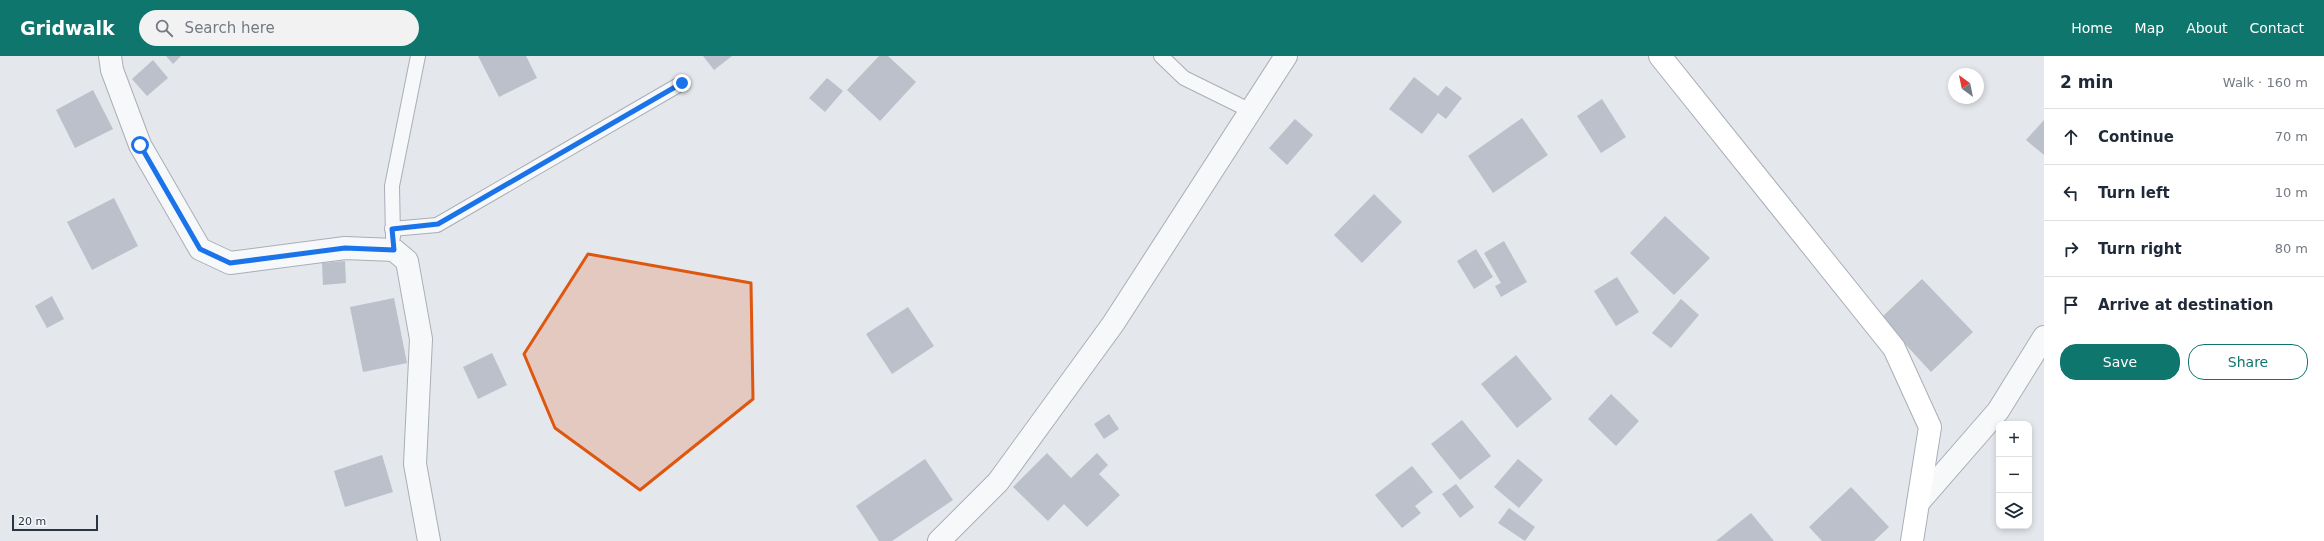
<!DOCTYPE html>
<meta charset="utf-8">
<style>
body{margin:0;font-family:"DejaVu Sans",sans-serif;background:#f2f2f3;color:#1f2937}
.controls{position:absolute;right:12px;bottom:12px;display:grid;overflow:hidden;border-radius:8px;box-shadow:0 2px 6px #0003}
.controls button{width:36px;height:36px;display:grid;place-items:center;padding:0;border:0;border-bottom:1px solid #e0e1e3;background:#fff;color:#1f2937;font:20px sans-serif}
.compass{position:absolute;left:1948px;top:12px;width:36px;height:36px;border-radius:50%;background:#fff;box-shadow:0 2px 6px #0003;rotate:327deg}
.scale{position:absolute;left:12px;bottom:10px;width:86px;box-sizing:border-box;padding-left:4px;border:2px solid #2b3445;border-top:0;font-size:11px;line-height:14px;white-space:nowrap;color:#2b3445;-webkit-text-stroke:3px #f4f6f9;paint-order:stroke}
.stop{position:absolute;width:12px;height:12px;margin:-9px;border:3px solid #1a73e8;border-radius:50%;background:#fff}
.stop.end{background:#1a73e8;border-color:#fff;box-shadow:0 1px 4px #0008}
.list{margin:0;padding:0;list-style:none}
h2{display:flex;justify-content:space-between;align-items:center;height:52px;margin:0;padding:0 16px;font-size:17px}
h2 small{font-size:13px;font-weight:400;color:#747a83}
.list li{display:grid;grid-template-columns:26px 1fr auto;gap:12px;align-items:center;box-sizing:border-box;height:56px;padding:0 16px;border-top:1px solid #e0e1e3}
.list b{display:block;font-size:15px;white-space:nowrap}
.list em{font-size:13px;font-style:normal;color:#747a83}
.actions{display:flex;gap:8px;padding:12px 16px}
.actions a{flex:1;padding:9px 0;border:1px solid #0f766e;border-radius:16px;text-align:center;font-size:14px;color:#0f766e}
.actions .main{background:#0f766e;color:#fff}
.icon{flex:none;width:22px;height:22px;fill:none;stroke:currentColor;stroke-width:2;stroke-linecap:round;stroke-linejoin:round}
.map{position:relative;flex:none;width:2044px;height:485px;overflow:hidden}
header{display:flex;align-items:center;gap:24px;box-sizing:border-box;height:56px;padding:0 20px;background:#0f766e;color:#fff}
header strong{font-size:19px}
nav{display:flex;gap:22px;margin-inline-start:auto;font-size:14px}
.search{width:280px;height:36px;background:#f2f2f3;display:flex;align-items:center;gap:10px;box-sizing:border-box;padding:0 14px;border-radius:22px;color:#747a83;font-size:15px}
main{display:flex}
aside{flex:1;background:#fff}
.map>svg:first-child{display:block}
.building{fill:#bbc0ca}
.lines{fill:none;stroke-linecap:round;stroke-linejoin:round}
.lane-casing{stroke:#a9aeb7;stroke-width:16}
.street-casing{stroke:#a9aeb7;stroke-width:24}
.secondary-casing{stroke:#a9aeb7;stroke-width:24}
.lane{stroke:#f7f8fa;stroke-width:14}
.street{stroke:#f7f8fa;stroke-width:22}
.secondary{stroke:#fff;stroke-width:22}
.route{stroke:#1a73e8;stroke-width:5}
.marked{fill:#df570f;fill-opacity:0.2;stroke:#df570f;stroke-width:3;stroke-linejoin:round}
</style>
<header>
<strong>Gridwalk</strong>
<div class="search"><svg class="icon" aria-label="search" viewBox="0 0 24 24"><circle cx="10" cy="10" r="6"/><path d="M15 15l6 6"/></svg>Search here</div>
<nav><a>Home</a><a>Map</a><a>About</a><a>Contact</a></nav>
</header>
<main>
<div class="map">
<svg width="2044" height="485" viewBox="0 0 2044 485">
<rect width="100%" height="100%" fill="#e4e7ec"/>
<!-- building -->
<g class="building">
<path d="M166 0H181L173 8Z"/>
<path d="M478 0H526L537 22 499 41Z"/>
<path d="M703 0H732L714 14Z"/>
<path d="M879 0H888L916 26 880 65 847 34Z"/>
<path d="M153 4 168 22 147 40 132 23Z"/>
<path d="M1414 21 1438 40 1446 30 1462 42 1446 63 1438 57 1422 78 1389 53Z"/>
<path d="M827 22 843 35 825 56 809 42Z"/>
<path d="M93 34 113 73 75 92 56 54Z"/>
<path d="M1602 43 1626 81 1601 97 1577 60Z"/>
<path d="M1522 62 1548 99 1493 137 1468 100Z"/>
<path d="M1295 63 1313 79 1287 109 1269 92Z"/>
<path d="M2044 64V99L2026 84Z"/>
<path d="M1374 138 1402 166 1362 207 1334 179Z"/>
<path d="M114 142 138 190 92 214 67 166Z"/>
<path d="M1665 160 1710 202 1674 239 1630 197Z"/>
<path d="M1504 185 1527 226 1501 241 1495 230 1501 227 1484 197Z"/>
<path d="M1476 193 1493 221 1474 233 1457 205Z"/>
<path d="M345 205 346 227 323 229 322 207Z"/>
<path d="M1617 221 1639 256 1616 270 1594 235Z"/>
<path d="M1922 223 1973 276 1931 316 1881 262Z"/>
<path d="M52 240 64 263 47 272 35 250Z"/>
<path d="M394 242 407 307 363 316 350 251Z"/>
<path d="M1681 243 1699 259 1671 292 1652 277Z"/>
<path d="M908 251 934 290 892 318 866 278Z"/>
<path d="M492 297 507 329 478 343 463 311Z"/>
<path d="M1516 299 1552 343 1517 372 1481 328Z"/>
<path d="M1611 338 1639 365 1616 390 1588 363Z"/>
<path d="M1109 358 1119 373 1104 383 1094 368Z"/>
<path d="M1462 364 1491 400 1460 424 1431 388Z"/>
<path d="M1047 397 1071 422 1097 397 1108 409 1099 418 1120 439 1087 471 1064 448 1048 465 1013 431Z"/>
<path d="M382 399 393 436 345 451 334 415Z"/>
<path d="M925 403 953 444 892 485H879L856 450Z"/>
<path d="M1518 403 1543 424 1519 452 1494 431Z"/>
<path d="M1412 410 1433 436 1415 450 1421 457 1402 472 1375 439Z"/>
<path d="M1456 428 1474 451 1460 462 1442 438Z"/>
<path d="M1851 431 1889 471 1874 485H1822L1809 471Z"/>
<path d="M1509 452 1535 471 1525 485 1498 467Z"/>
<path d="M1751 457 1774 485H1716Z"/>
</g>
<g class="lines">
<defs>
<g id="lane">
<path d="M1161 0 1184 22 1251 55"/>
<path d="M392 173 437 169 682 27"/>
<path d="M393 181 392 130 418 0"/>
</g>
<g id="street">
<path d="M110 0 112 14 140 89 200 193 230 207 345 192 394 194 407 205 421 283 415 408 429 485"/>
<path d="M1918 447 1998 355 2044 281"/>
<path d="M939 485 998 426 1113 268 1286 0"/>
</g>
<path id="secondary" d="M1660 0 1894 292 1930 371 1912 485"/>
</defs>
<!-- lane casing -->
<use href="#lane" class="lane-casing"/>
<!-- street casing -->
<use href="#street" class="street-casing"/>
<!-- secondary casing -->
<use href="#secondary" class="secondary-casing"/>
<!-- lane -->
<use href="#lane" class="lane"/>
<!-- street -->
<use href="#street" class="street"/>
<!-- secondary -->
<use href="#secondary" class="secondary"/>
</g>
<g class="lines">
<!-- route -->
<path class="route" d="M140 89 200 193 230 207 345 192 394 194 392 173 438 168 682 27"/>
</g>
<!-- marked area -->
<path class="marked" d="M588 198 751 227 753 343 640 434 555 372 524 298Z"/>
</svg>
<div class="controls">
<button>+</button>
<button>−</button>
<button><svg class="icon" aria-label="layers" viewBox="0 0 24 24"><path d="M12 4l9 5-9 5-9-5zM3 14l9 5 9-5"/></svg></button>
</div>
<svg class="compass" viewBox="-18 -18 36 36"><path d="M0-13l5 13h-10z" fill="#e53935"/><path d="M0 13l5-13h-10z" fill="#747a83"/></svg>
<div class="scale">20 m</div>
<div class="stop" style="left:140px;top:89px"></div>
<div class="stop end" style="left:682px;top:27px"></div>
</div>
<aside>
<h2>2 min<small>Walk · 160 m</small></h2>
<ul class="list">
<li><svg class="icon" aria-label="ahead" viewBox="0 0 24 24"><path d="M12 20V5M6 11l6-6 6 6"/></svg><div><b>Continue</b></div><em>70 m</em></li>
<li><svg class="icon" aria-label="left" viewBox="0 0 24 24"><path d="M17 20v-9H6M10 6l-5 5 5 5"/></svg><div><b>Turn left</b></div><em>10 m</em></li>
<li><svg class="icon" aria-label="right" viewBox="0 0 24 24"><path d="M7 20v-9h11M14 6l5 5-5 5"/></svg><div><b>Turn right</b></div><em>80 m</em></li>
<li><svg class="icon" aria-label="arrive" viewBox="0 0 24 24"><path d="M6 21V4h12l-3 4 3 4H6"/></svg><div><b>Arrive at destination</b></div></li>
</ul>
<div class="actions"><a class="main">Save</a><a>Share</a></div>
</aside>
</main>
